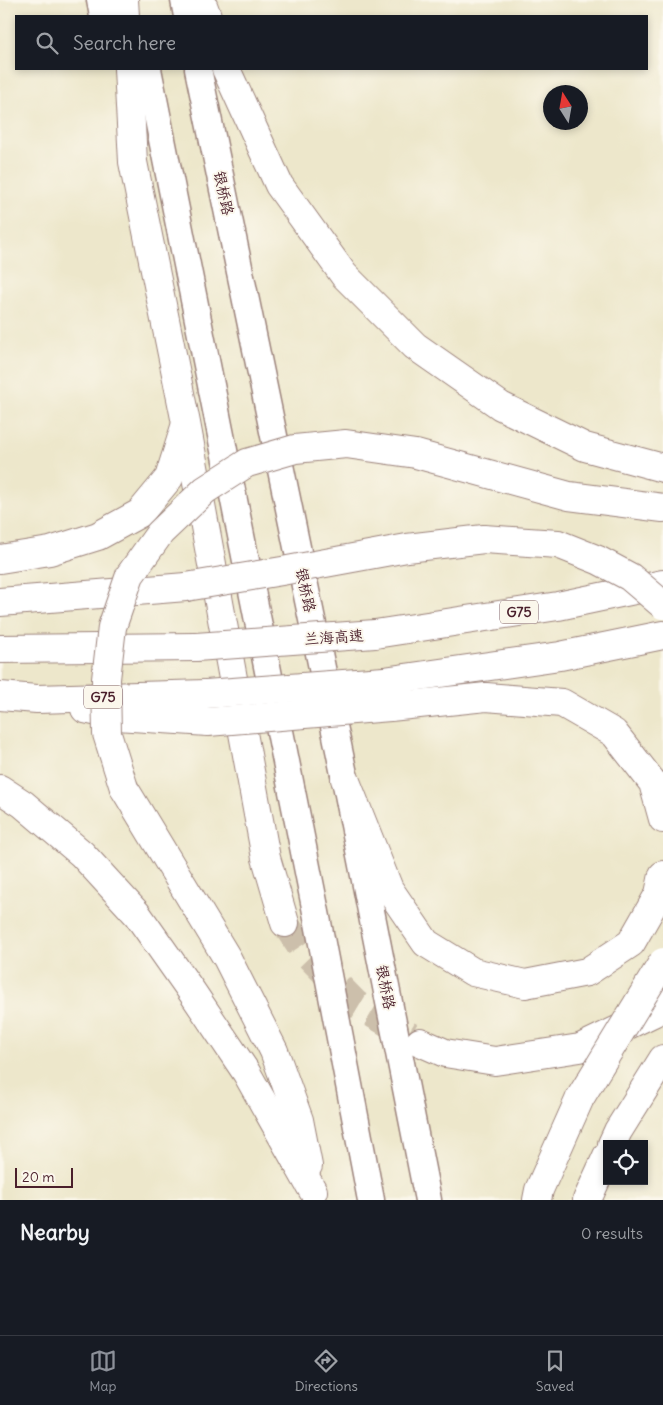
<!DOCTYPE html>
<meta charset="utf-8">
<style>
body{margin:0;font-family:Delius,"LXGW WenKai TC",sans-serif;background:#242831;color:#f1f3f6}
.controls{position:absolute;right:15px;bottom:15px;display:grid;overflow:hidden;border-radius:0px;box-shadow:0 2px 8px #0003}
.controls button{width:45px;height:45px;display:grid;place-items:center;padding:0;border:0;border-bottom:1px solid #363941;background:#171b24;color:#f1f3f6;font:25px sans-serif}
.compass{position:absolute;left:543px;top:85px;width:45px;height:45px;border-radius:50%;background:#171b24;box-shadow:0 2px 8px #0003;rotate:349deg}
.scale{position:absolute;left:15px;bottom:12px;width:58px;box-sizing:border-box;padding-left:5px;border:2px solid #4a1f2b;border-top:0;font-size:14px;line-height:18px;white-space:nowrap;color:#4a1f2b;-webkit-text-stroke:4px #fbf7ec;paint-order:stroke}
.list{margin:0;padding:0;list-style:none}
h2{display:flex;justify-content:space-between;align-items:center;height:65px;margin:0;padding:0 20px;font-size:21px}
h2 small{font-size:16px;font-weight:400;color:#9ea1a6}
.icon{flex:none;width:28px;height:28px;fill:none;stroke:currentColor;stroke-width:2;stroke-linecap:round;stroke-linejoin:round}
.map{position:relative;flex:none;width:663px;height:1200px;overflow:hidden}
.search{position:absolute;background:#171b24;box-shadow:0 2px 8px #0003;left:15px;right:15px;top:15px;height:55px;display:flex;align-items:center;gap:12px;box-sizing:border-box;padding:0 18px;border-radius:0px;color:#9ea1a6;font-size:19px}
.sheet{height:135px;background:#171b24}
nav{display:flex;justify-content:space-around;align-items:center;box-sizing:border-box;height:70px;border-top:1px solid #363941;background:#171b24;font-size:14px;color:#9ea1a6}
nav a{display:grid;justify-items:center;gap:2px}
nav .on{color:#8c9099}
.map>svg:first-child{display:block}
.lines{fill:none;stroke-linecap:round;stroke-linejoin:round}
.highway-tunnel{stroke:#ccbfab;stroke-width:28;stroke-dasharray:28 14;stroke-linecap:butt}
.major-casing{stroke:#9c837b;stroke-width:29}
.highway-casing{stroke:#9c837b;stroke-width:30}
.major{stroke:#fff;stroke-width:26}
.highway{stroke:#fff;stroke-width:28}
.highway-bridge-casing{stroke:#9c837b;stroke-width:30;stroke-linecap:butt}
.highway-bridge{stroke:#fff;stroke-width:28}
.labels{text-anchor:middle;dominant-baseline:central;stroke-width:4;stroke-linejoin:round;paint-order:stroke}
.shield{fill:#fbf7ec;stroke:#7f6065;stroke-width:1}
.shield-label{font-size:14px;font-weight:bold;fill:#4a1f2b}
.street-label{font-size:15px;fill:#4a1f2b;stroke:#fbf7ec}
</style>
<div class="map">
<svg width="663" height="1200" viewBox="0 0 663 1200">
<rect width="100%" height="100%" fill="#fbf7ec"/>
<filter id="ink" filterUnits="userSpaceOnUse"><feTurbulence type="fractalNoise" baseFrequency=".02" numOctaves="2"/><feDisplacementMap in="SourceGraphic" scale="10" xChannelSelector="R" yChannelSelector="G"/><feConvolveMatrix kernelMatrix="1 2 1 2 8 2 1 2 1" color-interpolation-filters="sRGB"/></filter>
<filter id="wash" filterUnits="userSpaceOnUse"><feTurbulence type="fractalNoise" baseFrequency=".0096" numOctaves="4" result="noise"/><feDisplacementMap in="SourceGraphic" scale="20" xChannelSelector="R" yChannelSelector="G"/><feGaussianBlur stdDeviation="1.12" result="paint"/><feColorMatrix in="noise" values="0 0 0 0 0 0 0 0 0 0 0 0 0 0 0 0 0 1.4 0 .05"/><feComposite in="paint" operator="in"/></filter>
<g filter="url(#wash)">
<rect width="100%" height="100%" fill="#ede7cb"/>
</g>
<g filter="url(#ink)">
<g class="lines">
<!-- highway-tunnel -->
<path class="highway-tunnel" d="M285 923 302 949 356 1004 410 1036"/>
<defs>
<g id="major">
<path d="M100 0 103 16"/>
<path d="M184 0 187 16"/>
<path d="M148 69 315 907 371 1200"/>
<path d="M198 69 345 779 428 1200"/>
</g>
<g id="highway">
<path d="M124 0 125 16"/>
<path d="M201 0 207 16"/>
<path d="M128 69 133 162 186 423 266 858 285 923"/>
<path d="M226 69 279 185 344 275 415 346 501 406 585 447 663 468"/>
<path d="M416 454 569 496 663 508"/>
<path d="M0 559 50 551 98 536 140 513 169 478 185 427"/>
<path d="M0 602 186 587"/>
<path d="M375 634 558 606 663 584"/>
<path d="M0 649 196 647"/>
<path d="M384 681 560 656 663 635"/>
<path d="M0 696 37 699 206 694"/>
<path d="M390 707 486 697 562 703 614 733 653 783 663 819"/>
<path d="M85 709 117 716 208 722"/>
<path d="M345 779 389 889 426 943 473 972 525 984 587 972 631 943 659 894 663 875"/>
<path d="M124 788 227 958 274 1051 299 1120 308 1166"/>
<path d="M0 789 23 804 82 854 137 914 192 992 246 1072 313 1191"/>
<path d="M420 1042 445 1053 495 1061 580 1048 653 1013 663 1003"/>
<path d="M612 1144 618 1131 663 1059"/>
<path d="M537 1200 539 1190 580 1098"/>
<path d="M587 1200 607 1156"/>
</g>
</defs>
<!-- major casing -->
<use href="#major" class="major-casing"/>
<!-- highway casing -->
<use href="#highway" class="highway-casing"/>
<!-- major -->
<use href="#major" class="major"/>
<!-- highway -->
<use href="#highway" class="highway"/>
<defs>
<g id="highway-bridge">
<path d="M186 587 282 571 407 548 484 539 558 544 598 560 630 577 663 605"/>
<path d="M196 647 375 634"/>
<path d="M206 694 384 681"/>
<path d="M208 722 390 707"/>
<path d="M124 788 107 734 106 679 112 627 130 575 160 533 205 490 247 463 295 449 346 444 416 454"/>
<path d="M580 1098 663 962"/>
</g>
</defs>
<!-- highway-bridge casing -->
<use href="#highway-bridge" class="highway-bridge-casing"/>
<!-- highway-bridge -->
<use href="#highway-bridge" class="highway-bridge"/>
</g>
</g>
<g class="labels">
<!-- shield labels -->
<g class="shield">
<rect x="500" y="600.5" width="38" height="23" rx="4"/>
<rect x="84" y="685.5" width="38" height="23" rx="4"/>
</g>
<g class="shield-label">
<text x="519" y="612">G75</text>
<text x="103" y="697">G75</text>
</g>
<!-- street labels -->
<g class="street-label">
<text transform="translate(224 193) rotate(78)">银桥路</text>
<text transform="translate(306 590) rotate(78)">银桥路</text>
<text transform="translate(334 637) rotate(-4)">兰海高速</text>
<text transform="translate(386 987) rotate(79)">银桥路</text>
</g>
</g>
</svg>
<div class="controls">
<button><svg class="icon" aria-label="locate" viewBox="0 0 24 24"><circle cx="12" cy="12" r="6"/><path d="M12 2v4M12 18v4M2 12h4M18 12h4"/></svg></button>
</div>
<svg class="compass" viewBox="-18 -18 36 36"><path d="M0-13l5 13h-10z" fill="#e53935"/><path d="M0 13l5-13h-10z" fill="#9ea1a6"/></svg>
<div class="scale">20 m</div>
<div class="search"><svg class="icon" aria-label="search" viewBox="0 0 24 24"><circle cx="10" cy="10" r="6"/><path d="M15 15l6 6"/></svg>Search here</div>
</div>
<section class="sheet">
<h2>Nearby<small>0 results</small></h2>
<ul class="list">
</ul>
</section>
<nav>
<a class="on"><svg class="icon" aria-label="map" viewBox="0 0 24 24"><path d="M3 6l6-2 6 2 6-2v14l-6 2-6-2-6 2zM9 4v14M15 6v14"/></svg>Map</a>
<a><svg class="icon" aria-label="directions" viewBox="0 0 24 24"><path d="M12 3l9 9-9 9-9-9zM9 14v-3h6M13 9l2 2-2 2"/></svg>Directions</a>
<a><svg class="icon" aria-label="saved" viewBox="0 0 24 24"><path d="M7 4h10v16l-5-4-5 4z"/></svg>Saved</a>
</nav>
